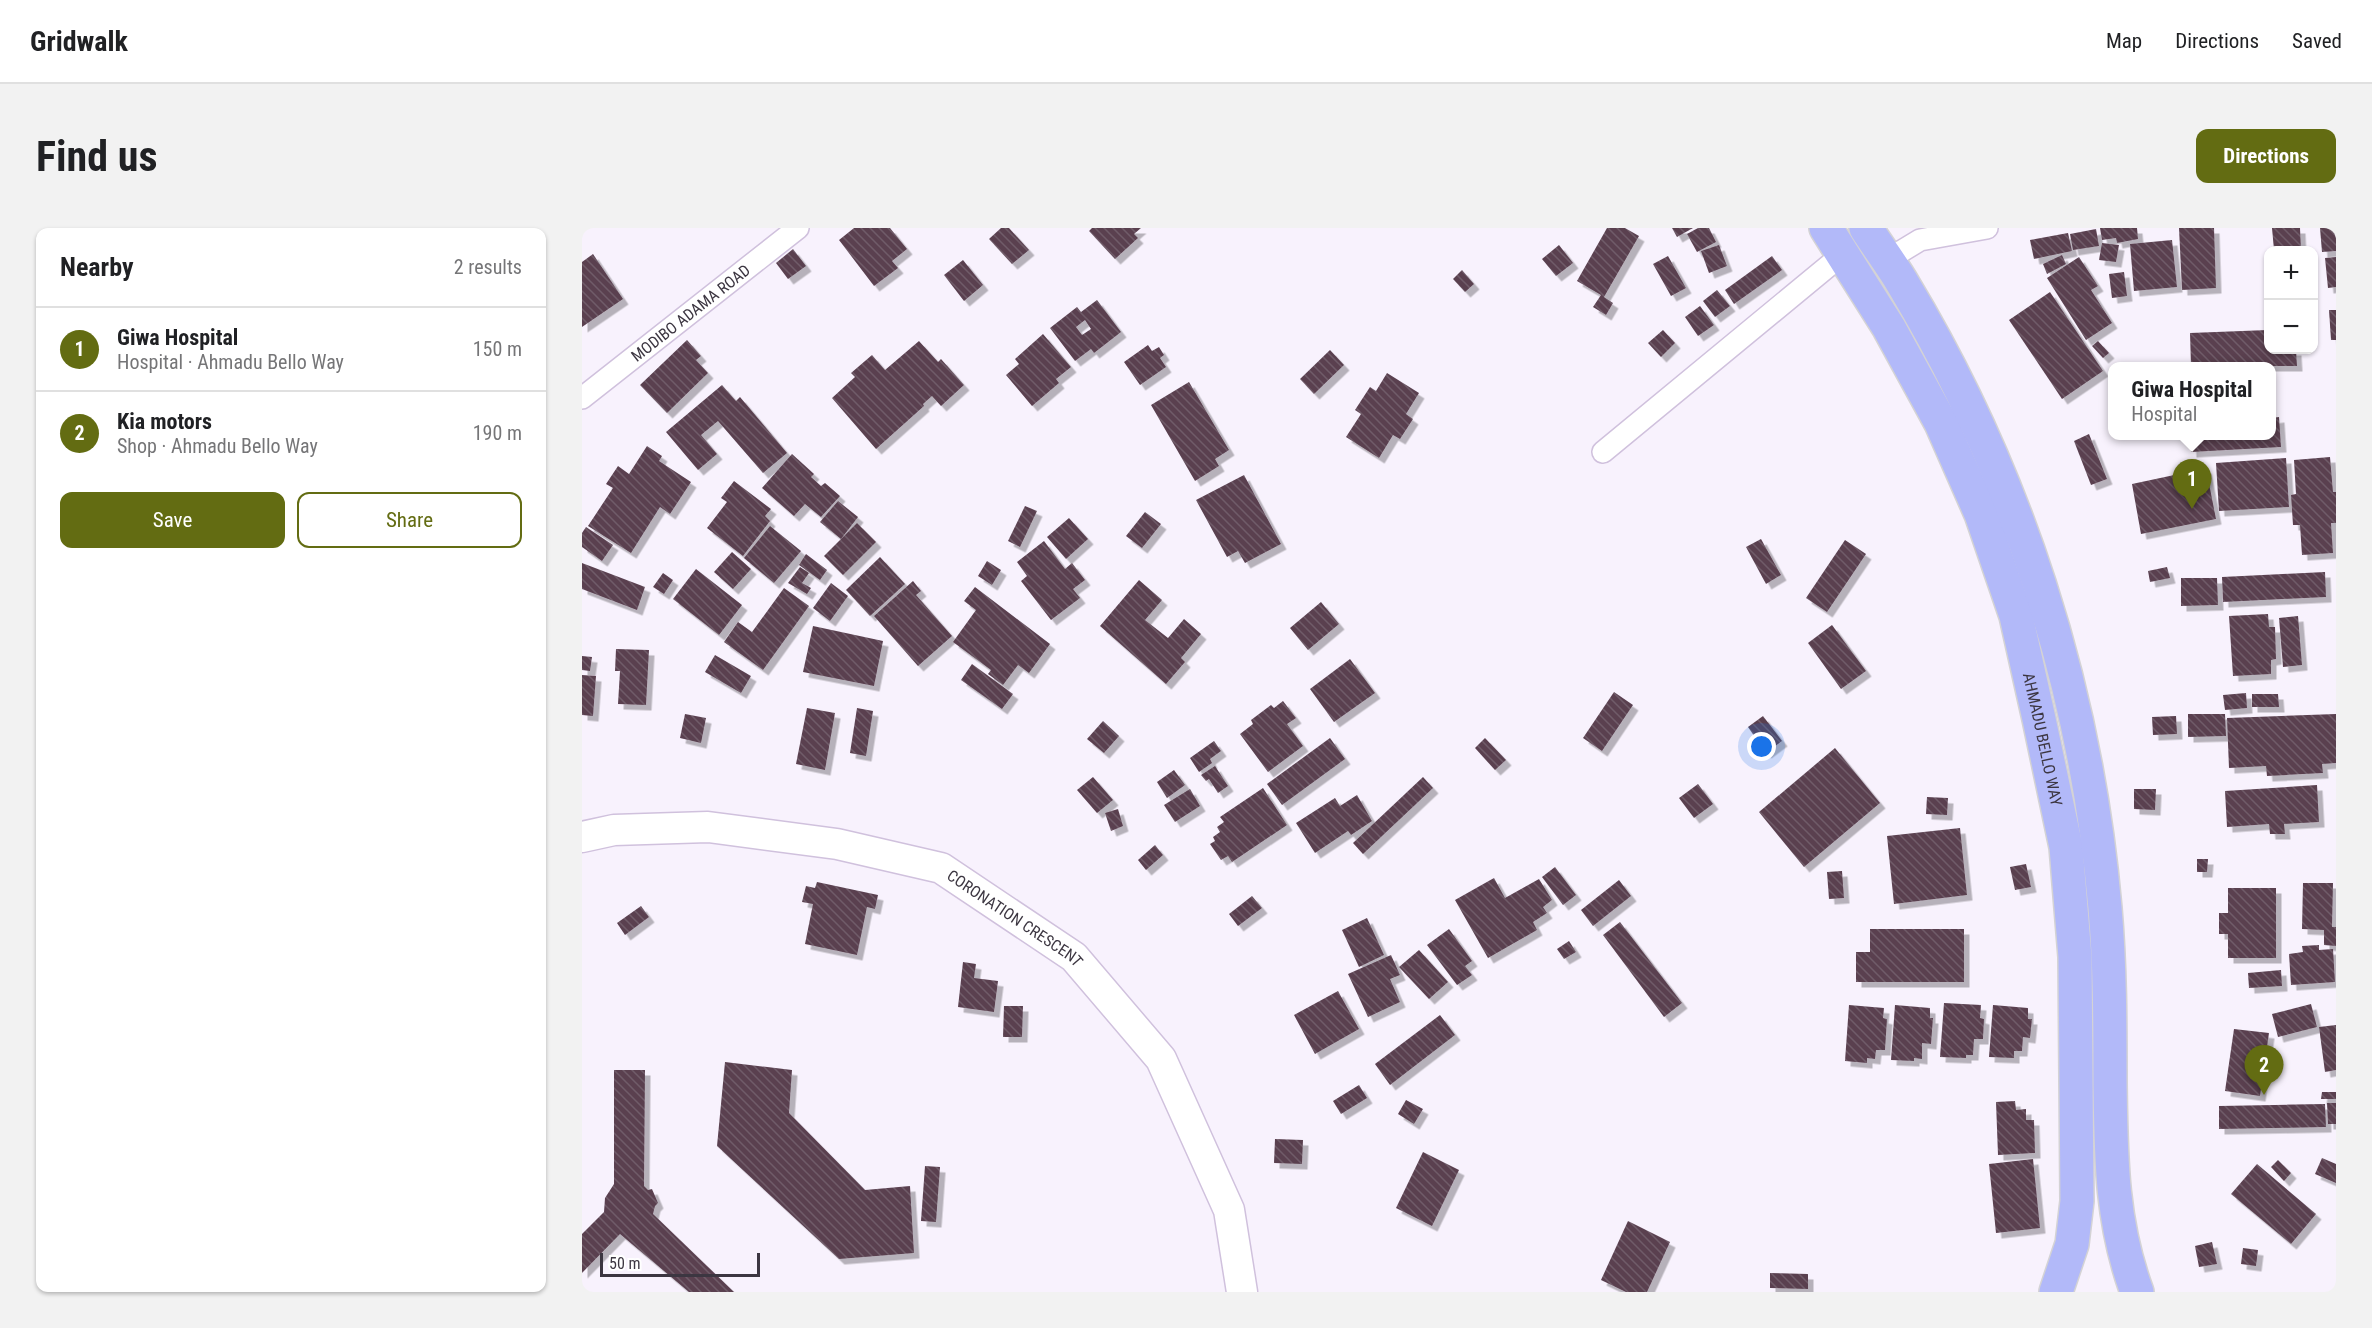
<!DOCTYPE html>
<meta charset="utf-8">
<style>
body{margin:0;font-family:"Roboto Condensed",sans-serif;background:#f2f2f2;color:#202124}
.controls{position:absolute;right:18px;top:18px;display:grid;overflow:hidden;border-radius:12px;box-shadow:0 2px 4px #0004}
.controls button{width:54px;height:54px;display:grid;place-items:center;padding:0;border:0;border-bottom:2px solid #e0e0e0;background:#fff;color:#202124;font:30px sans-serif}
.scale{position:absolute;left:18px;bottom:15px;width:160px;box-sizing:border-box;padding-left:6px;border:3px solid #3c3641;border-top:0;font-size:16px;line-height:21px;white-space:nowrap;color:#3c3641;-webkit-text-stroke:4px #fff;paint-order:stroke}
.you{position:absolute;left:1180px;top:519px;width:21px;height:21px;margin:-15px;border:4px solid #fff;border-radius:50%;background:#1a73e8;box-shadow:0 0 0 9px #1a73e833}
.badge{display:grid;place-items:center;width:39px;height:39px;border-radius:50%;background:#636c12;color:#fff;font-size:20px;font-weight:700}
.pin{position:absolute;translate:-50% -50px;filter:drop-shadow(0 2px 3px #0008)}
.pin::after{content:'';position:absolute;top:32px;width:21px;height:18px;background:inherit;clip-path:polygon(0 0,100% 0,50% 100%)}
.popup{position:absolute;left:1526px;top:134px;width:168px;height:78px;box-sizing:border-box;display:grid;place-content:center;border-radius:12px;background:#fff;filter:drop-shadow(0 2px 4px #0005);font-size:20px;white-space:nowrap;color:#757577}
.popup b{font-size:22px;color:#202124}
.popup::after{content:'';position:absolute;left:50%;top:100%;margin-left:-12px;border:12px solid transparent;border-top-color:#fff}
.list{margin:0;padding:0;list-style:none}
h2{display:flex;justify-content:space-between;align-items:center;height:78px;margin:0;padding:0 24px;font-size:26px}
h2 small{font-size:20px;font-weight:400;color:#757577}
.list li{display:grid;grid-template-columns:39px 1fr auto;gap:18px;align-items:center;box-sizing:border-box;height:84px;padding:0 24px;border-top:2px solid #e0e0e0}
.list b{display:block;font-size:22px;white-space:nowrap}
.list p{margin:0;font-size:20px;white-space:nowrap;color:#757577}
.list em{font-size:20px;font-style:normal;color:#757577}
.actions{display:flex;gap:12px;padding:18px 24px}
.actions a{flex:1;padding:14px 0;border:2px solid #636c12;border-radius:12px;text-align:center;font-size:21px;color:#636c12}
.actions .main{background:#636c12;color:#fff}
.map{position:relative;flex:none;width:1754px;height:1064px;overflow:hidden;border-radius:12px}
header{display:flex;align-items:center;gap:36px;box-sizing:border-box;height:84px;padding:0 30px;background:#fff;border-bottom:2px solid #e0e0e0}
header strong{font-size:28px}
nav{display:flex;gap:33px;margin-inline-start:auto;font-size:21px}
.intro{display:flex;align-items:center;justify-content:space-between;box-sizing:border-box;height:144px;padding:0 36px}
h1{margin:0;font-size:42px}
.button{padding:15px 27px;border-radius:12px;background:#636c12;color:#fff;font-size:21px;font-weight:700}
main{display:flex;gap:36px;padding:0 36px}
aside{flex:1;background:#fff;border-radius:12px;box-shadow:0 2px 4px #0004}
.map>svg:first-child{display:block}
.building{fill:url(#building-back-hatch);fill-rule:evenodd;filter:url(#shadow)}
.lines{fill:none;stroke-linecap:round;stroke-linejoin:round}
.minor-casing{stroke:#d0c1dd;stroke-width:24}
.secondary-casing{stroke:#d0c1dd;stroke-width:33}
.primary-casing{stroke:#d4d3d5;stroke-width:36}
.minor{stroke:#fff;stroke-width:21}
.secondary{stroke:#fff;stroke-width:30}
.primary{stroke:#b2b9f9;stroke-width:33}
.labels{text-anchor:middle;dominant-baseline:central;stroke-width:6;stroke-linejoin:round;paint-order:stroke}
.street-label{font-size:16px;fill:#3c3641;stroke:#fff}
</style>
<header>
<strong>Gridwalk</strong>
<nav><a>Map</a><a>Directions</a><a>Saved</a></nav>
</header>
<div class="intro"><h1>Find us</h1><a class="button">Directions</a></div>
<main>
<aside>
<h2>Nearby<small>2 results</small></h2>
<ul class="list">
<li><span class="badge">1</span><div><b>Giwa Hospital</b><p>Hospital · Ahmadu Bello Way</p></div><em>150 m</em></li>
<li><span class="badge">2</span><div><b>Kia motors</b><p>Shop · Ahmadu Bello Way</p></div><em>190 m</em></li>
</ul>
<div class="actions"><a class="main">Save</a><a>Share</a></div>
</aside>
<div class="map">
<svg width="1754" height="1064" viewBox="0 0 1754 1064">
<defs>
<pattern id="building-back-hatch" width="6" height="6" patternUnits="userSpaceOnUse" patternTransform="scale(1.5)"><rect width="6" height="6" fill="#5a4150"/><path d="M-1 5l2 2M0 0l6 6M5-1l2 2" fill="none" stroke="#6f5b68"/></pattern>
<filter id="shadow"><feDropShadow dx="5.5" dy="5.5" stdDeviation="0" flood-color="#0004"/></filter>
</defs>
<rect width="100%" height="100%" fill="#f8f2fd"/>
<!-- building -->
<g class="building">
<path d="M272 0H308L325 21 310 33 316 40 292 58 257 12Z"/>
<path d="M419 0H427L447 22 430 36 407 11Z"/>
<path d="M510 0H559L552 6 556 10 533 31 507 3Z"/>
<path d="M1025 0H1043L1057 8 1022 69 1031 75 1024 87 1011 79 1019 67 995 53Z"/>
<path d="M1090 0H1111L1095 9Z"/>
<path d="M1116 0H1127L1134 14 1115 24 1105 6Z"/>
<path d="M1518 0H1555L1556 11 1535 15 1534 10 1520 12Z"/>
<path d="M1597 0H1632L1634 60 1600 62Z"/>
<path d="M1690 0H1718L1719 22H1692Z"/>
<path d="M1738 0H1754V23L1740 24Z"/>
<path d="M1514 1 1517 18 1491 22 1488 6Z"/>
<path d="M1486 5 1490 23 1452 31 1448 12Z"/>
<path d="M1590 12 1595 59 1552 63 1548 16Z"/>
<path d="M1520 15 1537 17 1534 34 1517 32Z"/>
<path d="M977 17 991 35 974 48 960 31Z"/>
<path d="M1137 17 1145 38 1127 45 1119 23Z"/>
<path d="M211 21 224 38 206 51 194 35Z"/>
<path d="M11 26 41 71 0 99V34Z"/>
<path d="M1480 27 1484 36 1465 46 1461 36Z"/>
<path d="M1086 28 1104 60 1089 68 1071 36Z"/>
<path d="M1190 28 1200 42 1152 76 1143 62Z"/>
<path d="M1497 29 1516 58 1509 62 1530 95 1504 112 1465 50Z"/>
<path d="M1754 29V59L1746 60 1743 30Z"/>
<path d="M381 32 401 57 382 73 362 47Z"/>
<path d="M880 42 892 56 883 64 871 51Z"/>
<path d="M1542 44 1545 68 1530 70 1527 46Z"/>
<path d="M1135 62 1148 78 1133 89 1121 73Z"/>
<path d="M1468 64 1521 143 1480 171 1427 92Z"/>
<path d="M515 72 539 104 512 125 509 121 493 133 468 100 495 79 499 84ZM503 92 509 101 500 107 494 99Z"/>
<path d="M1118 78 1132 97 1116 108 1103 89Z"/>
<path d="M1747 82H1754V112H1749Z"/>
<path d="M1081 102 1093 115 1079 129 1066 115Z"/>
<path d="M1686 102V122H1714L1715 138H1609L1608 105Z"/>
<path d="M461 106 489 139 474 151 477 155 450 178 424 147 437 136 433 131Z"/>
<path d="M105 112 119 128 114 132 126 145 85 185 58 157Z"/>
<path d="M337 113 356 134 359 131 382 157 359 178 350 168 341 176 342 178 294 221 250 170 273 149 269 145 290 127 303 142Z"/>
<path d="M1516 113 1527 125 1521 130 1510 118Z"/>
<path d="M566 117 570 123 577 119 582 127 578 130 584 139 558 157 542 134Z"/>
<path d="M748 122 762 137 732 166 718 151Z"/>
<path d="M805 145 837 165 824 186 831 191 818 211 811 207 797 230 764 209 779 186 773 182 788 159 794 163Z"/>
<path d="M607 154 647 222 633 231 637 238 613 253 569 177Z"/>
<path d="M140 157 154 173 158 169 205 225 181 245 136 193 119 207 135 226 116 242 84 204Z"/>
<path d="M1697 189 1699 219 1609 224 1608 208H1690V190Z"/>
<path d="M1507 206 1525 251 1509 257 1492 213Z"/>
<path d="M65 218 80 228 77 233 109 254 88 286 78 279 49 325 6 298 31 260 24 256 36 238 47 246Z"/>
<path d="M210 226 232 246 229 249 239 258 243 255 258 268 239 289 223 276 212 288 180 260Z"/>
<path d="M1748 229 1751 264H1754V295H1749L1751 325 1720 327 1718 297H1711L1709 267 1714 266 1712 232Z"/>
<path d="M1704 230 1707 279 1637 283 1634 235Z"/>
<path d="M1610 238 1611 243 1624 240 1634 291 1559 306 1550 256 1597 246 1596 241Z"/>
<path d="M662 247 699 316 663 335 656 323 645 329 614 272Z"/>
<path d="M152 253 189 281 183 288 188 293 161 328 125 300 145 274 139 270Z"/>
<path d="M256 273 276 289 259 311 238 294Z"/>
<path d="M443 278 455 283 438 319 426 313Z"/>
<path d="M563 284 579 296 560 320 544 308Z"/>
<path d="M487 290 506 311 484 331 465 309Z"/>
<path d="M275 295 294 314 261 347 242 328Z"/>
<path d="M188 298 219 323 192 355 162 330Z"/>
<path d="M4 299 31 317 20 333 0 319V305Z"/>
<path d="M1179 311 1199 347 1184 356 1164 319Z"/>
<path d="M1263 312 1284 326 1245 384 1224 370Z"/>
<path d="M462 313 483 341 490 335 503 352 491 361 498 370 469 392 439 353 445 348 435 334Z"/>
<path d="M150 324 169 341 151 361 132 344Z"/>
<path d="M224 326 245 342 238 352 217 337Z"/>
<path d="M298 329 323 356 288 388 264 362Z"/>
<path d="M405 333 419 342 410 357 396 348Z"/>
<path d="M0 335 63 359 55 382 0 361Z"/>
<path d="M218 339 227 345 220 355 229 360 225 366 206 355Z"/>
<path d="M1585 339 1588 350 1568 354 1566 343Z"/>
<path d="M114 341 160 377 137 407 91 371Z"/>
<path d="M1743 344 1744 369 1641 374 1640 349Z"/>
<path d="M81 345 91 352 82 366 71 359Z"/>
<path d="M1599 350H1635L1636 377 1599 378Z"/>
<path d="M557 352 580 372 563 392 586 410 602 391 619 406 599 430 603 434 584 456 518 398Z"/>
<path d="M331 353 339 363 334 367 370 408 336 438 292 388Z"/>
<path d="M249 355 266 368 248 393 231 380Z"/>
<path d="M393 359 468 416 447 445 436 437 421 457 406 446 409 442 371 414 394 382 382 373Z"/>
<path d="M202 360 227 378 181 442 142 414 156 394 170 404Z"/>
<path d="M739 374 757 396 726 422 708 400Z"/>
<path d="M1686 386 1687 399H1693L1694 431 1689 432V446L1651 448 1647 388Z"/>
<path d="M1716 388 1720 437 1701 439 1697 390Z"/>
<path d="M1250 397 1284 443 1259 461 1226 415Z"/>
<path d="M231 398 301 413 292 458 221 444Z"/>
<path d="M34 421 67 422 64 477 36 476 38 443H33Z"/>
<path d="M133 427 169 448 159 465 123 444Z"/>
<path d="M0 428 10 429 8 443 0 442Z"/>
<path d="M768 431 793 465 752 494 728 461Z"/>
<path d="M390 436 431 466 420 481 379 452Z"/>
<path d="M0 447 14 448 11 488 0 487Z"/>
<path d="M1032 464 1051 477 1020 523 1001 510Z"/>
<path d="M1664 465 1665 480 1643 482 1641 467Z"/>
<path d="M1670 466H1696L1697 479H1670Z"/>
<path d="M701 473 714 490 705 496 721 518 686 544 658 506 671 496 669 492 689 477 692 480Z"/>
<path d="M225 480 253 485 243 542 214 536Z"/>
<path d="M275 480 291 483 284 528 268 525Z"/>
<path d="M103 486 124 490 119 515 98 510Z"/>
<path d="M1606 486H1643L1644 508 1606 509Z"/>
<path d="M1754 486V535L1740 536 1741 545 1685 548 1684 538 1647 540 1645 490Z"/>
<path d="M1181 488 1200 513 1184 525 1166 499Z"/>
<path d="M1594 488 1595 506 1571 507 1570 489Z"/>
<path d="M521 493 537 508 522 525 505 511Z"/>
<path d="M748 510 763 531 700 577 685 556Z"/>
<path d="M903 510 924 532 913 542 893 520Z"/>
<path d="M632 513 639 523 628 531 630 535 617 544 608 530Z"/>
<path d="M1253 520 1298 575 1222 639 1177 584Z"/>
<path d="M633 538 646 558 636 565 627 551 624 553 619 547Z"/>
<path d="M592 542 603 557 585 570 575 554Z"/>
<path d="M511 549 531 572 515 585 495 562Z"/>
<path d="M841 549 851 560 781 626 771 615Z"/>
<path d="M1116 556 1131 576 1112 590 1097 570Z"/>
<path d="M1735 557 1737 594 1702 596 1703 606H1688L1687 596 1645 599 1643 563Z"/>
<path d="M681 560 705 597 650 634 646 628 639 632 628 616 633 613 631 609 638 604 635 599 642 594 638 589Z"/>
<path d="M608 561 618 578 593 594 582 577Z"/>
<path d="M1552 561H1574L1573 582 1552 581Z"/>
<path d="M775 567 790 593 769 607 766 603 733 625 714 595 753 570 758 578Z"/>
<path d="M1345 569 1366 570 1365 587 1344 586Z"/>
<path d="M536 581 541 598 529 603 523 585Z"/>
<path d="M1378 600 1385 667 1312 676 1305 608Z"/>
<path d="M573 617 581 627 564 642 556 632Z"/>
<path d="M1615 631H1626L1625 644H1615Z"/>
<path d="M1444 636 1449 659 1433 662 1428 639Z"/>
<path d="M973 639 994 667 981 677 960 649Z"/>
<path d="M1260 643 1262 670 1247 671 1245 644Z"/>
<path d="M912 650 923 670 957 651 970 672 961 679 965 685 951 694 955 702 906 730 873 672Z"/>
<path d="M1037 652 1049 668 1011 698 999 682Z"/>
<path d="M235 654 296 667 293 681 285 679 275 727 223 716 231 676 220 674 224 658 233 660Z"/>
<path d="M1721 655H1751L1750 699H1754V718L1742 717V702L1720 701Z"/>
<path d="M1646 660H1694V730H1646V706H1637V685H1646Z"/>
<path d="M670 668 680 680 656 698 647 686Z"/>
<path d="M59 678 67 689 43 707 35 695Z"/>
<path d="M785 690 802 727 777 739 760 702Z"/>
<path d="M1038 694 1100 775 1082 789 1021 707Z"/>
<path d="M867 701 890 733 883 738 890 747 875 757 845 717Z"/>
<path d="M1288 701H1382V754H1274V724H1288Z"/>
<path d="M987 713 994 724 982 731 975 721Z"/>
<path d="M1737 717V722L1751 721 1753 754 1709 757 1707 726 1721 724 1720 718Z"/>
<path d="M837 722 866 754 847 771 817 739Z"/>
<path d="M809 727 818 747 808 751 818 774 786 789 766 746Z"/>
<path d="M381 734 394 736 392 750 416 753 412 784 376 779Z"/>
<path d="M1699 742 1700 758 1667 760 1666 745Z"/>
<path d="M756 763 777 801 733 826 712 787Z"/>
<path d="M1362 775 1399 777 1398 790 1402 791 1401 811H1392L1391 827H1384V830L1358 829Z"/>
<path d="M1729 776 1735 799 1696 809 1690 786Z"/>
<path d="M1267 777 1302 780 1301 790 1305 791 1303 822H1294L1293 831 1285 830V835L1263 833Z"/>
<path d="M1313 777 1348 780V790H1351L1349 816 1340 815V831L1332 830V833L1309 832Z"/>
<path d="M1411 777 1446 780V791H1450L1448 810 1441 809 1440 823H1432V830L1407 829Z"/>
<path d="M422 778H441L440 809H421Z"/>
<path d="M858 787 873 807 808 857 793 836Z"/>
<path d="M1754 797V842L1743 844 1737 799Z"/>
<path d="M1652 801 1687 805 1678 868 1643 863Z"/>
<path d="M143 834 210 842 207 885 283 962 328 958 332 1025 257 1031 135 918Z"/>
<path d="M32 842H63L62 958 66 962 70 961 76 975 73 978 71 986 152 1064H107L38 1006 0 1045V1006L22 984 23 970 32 956Z"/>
<path d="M777 857 785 870 759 886 751 873Z"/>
<path d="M1740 864H1754V871H1739Z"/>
<path d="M824 872 841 881 832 896 816 886Z"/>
<path d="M1433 873 1434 882 1444 881V892H1452L1453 925 1416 927 1414 874Z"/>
<path d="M1745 875H1754V896H1746Z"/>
<path d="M1743 876 1744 899 1637 901V878Z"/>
<path d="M693 911 721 912 720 936 692 935Z"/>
<path d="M841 924 877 942 850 998 814 980Z"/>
<path d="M1740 930 1754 936V955L1733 946Z"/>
<path d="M1451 931 1458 1000 1414 1005 1407 936Z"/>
<path d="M1696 932 1709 945 1702 953 1689 939Z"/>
<path d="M1675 936 1734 986 1709 1016 1649 966Z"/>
<path d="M343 938 358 939 354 994 339 993Z"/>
<path d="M1046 993 1088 1014 1065 1064H1044L1019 1052Z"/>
<path d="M1630 1014 1635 1036 1617 1039 1613 1018Z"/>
<path d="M1661 1020 1676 1022 1674 1038 1659 1036Z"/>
<path d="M1188 1045 1226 1046V1061L1188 1060Z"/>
</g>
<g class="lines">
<defs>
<g id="minor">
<path d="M1305 32 1338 12 1405 0"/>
<path id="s1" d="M0 170 216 0"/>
<path d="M1021 224 1261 26"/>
</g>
<g id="secondary">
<path id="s2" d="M0 609 32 602 126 599 255 616 359 640 492 729 579 831 647 982 660 1064"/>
</g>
<g id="primary">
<path id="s3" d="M1244 0 1307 100 1359 195 1399 286 1434 388 1457 491 1484 619 1493 729 1495 973 1490 1016 1474 1064"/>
<path d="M1284 0C1296 19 1310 37 1321 56 1435 245 1504 461 1523 680 1528 738 1528 796 1528 854 1529 928 1529 994 1555 1064"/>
</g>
</defs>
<!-- minor casing -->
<use href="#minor" class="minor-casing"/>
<!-- secondary casing -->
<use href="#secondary" class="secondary-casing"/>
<!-- primary casing -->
<use href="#primary" class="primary-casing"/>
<!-- minor -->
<use href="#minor" class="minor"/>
<!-- secondary -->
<use href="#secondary" class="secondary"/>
<!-- primary -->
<use href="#primary" class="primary"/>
</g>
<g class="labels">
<!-- street labels -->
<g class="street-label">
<text stroke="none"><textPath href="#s1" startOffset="138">MODIBO ADAMA ROAD</textPath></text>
<text stroke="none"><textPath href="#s3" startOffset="560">AHMADU BELLO WAY</textPath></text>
<text stroke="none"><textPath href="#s2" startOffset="453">CORONATION CRESCENT</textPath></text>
</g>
</g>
</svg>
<div class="controls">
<button>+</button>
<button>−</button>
</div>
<div class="scale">50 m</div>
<div class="you"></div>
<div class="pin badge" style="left:1610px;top:281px">1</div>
<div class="popup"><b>Giwa Hospital</b>Hospital</div>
<div class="pin badge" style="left:1682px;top:867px">2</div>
</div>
</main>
